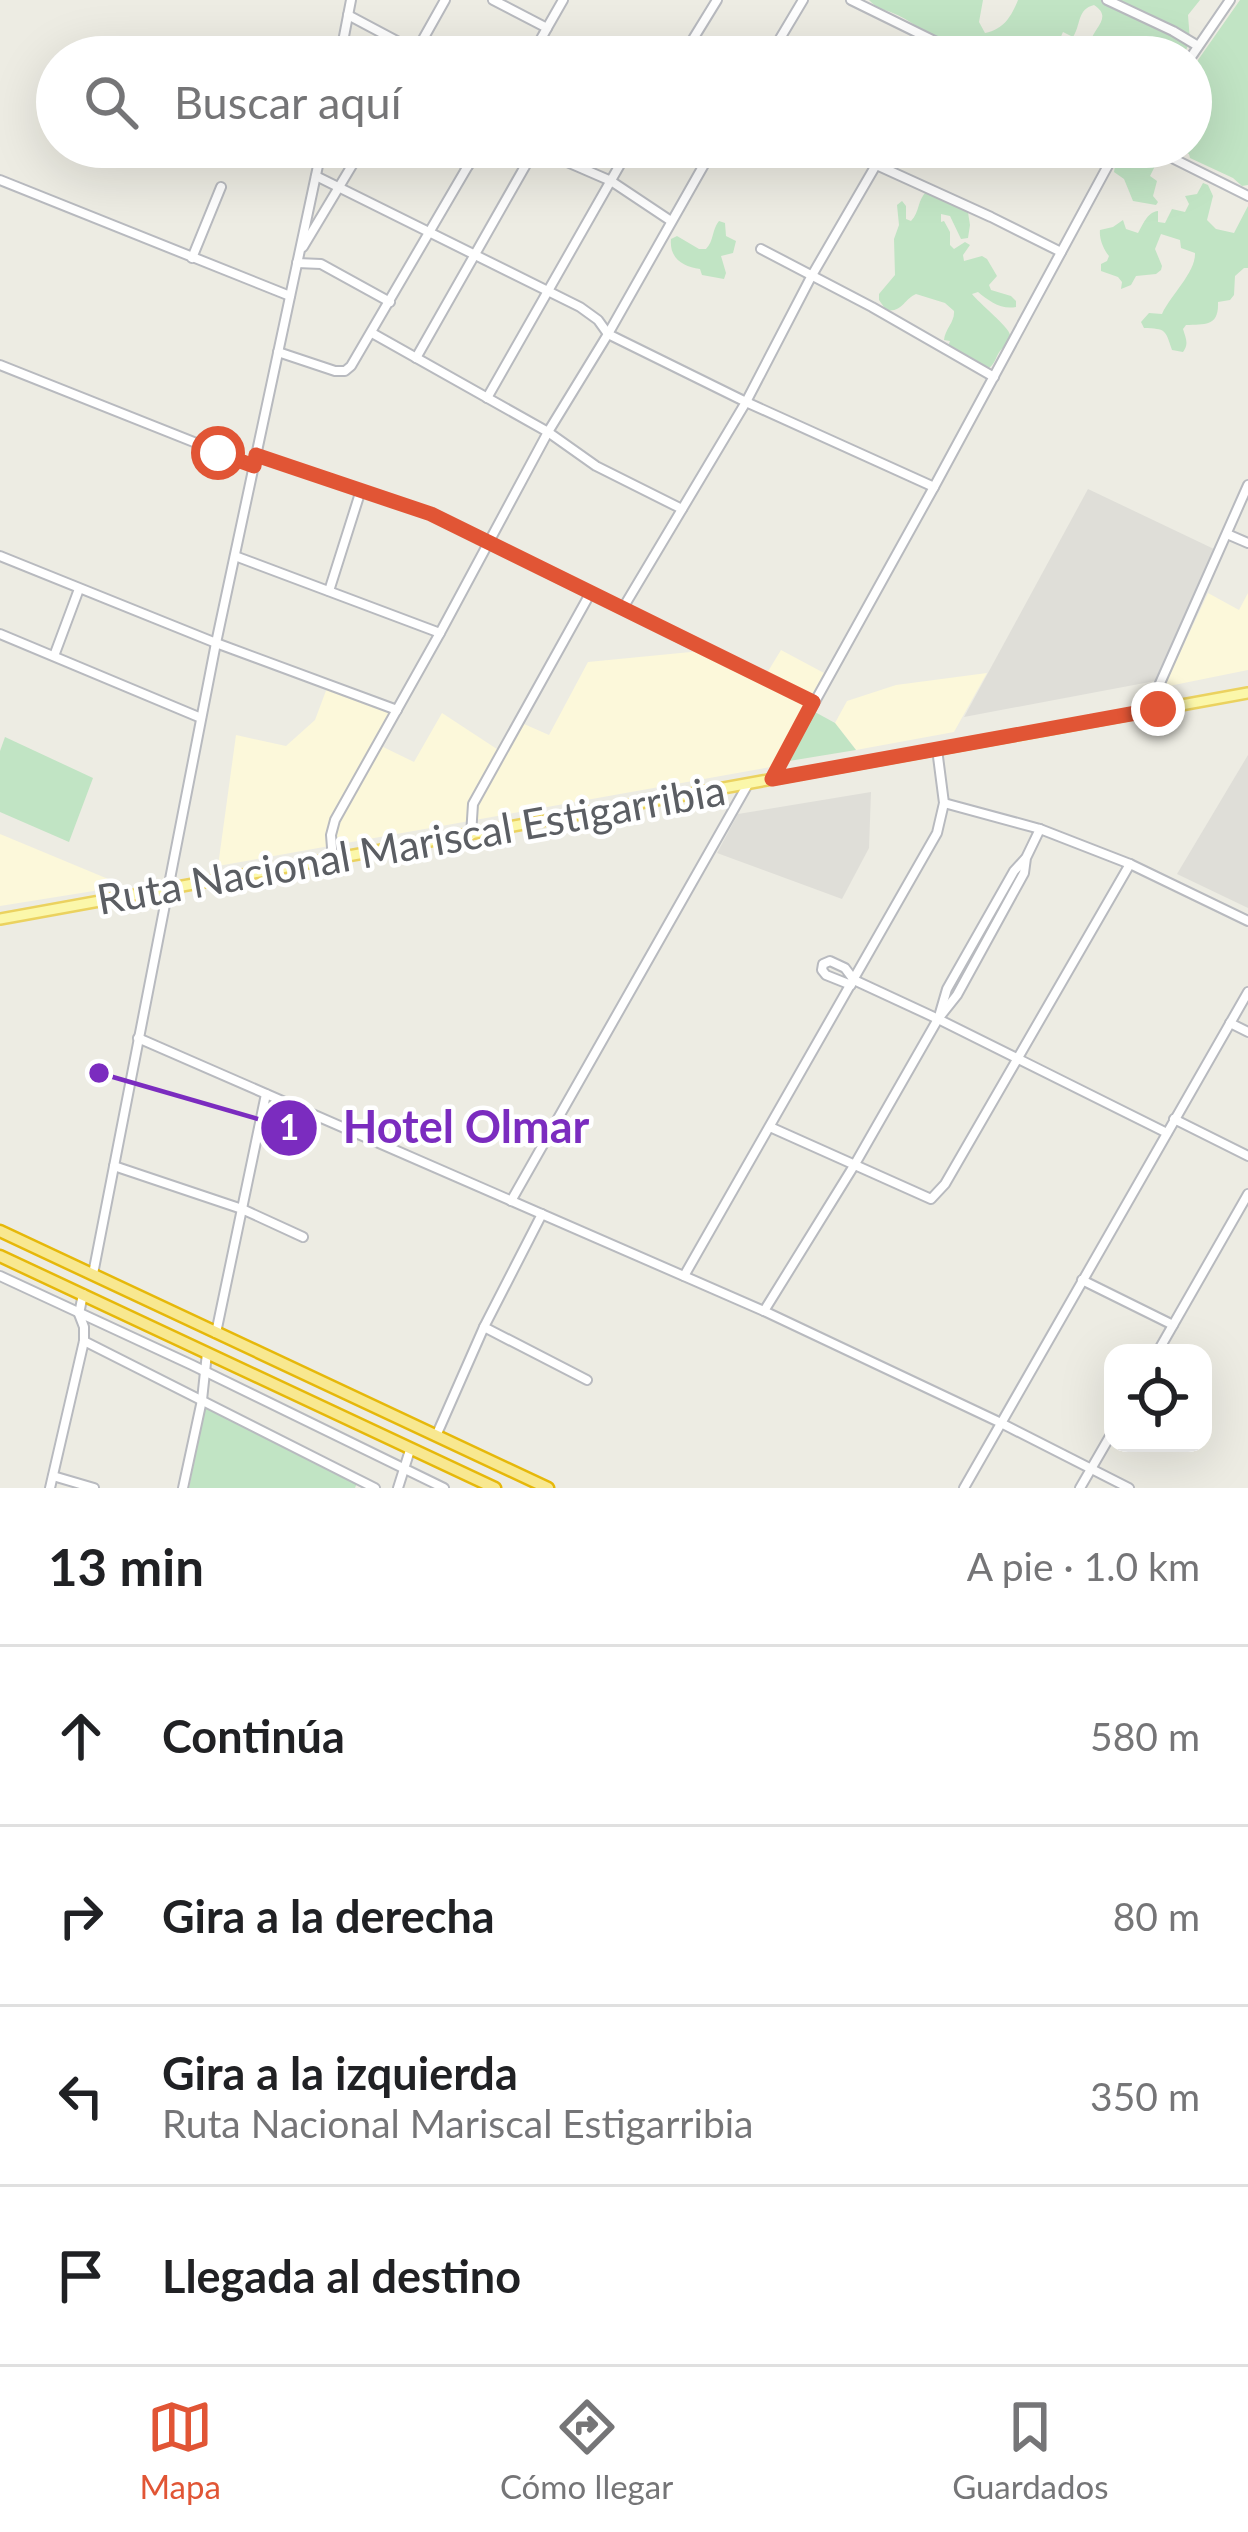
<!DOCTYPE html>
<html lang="es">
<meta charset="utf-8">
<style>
body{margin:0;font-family:Lato,sans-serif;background:#f2f2f2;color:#202124}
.controls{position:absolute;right:36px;bottom:36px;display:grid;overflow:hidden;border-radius:24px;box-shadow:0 12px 48px #0002}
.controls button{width:108px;height:108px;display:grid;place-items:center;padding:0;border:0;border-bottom:3px solid #e0e0e0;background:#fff;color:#202124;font:60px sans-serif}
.stop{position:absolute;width:36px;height:36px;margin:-27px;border:9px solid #e15535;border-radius:50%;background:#fff}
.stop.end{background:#e15535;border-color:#fff;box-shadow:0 3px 12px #0008}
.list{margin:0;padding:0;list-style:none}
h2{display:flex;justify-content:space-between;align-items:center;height:156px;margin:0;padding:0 48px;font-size:51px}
h2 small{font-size:39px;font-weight:400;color:#757577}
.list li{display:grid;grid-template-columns:78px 1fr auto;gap:36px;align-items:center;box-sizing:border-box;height:180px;padding:0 48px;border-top:3px solid #e0e0e0}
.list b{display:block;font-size:45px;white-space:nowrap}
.list p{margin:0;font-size:39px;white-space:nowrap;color:#757577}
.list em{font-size:39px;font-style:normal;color:#757577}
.icon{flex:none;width:66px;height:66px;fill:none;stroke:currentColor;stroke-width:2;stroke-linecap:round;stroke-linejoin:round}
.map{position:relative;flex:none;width:1248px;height:1488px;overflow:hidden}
.search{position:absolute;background:#fff;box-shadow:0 12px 48px #0002;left:36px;right:36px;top:36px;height:132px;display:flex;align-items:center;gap:30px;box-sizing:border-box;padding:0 42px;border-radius:66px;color:#757577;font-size:45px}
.sheet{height:876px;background:#fff}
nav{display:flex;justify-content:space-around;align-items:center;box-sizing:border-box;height:168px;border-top:3px solid #e0e0e0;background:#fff;font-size:33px;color:#757577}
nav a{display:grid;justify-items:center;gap:6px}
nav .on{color:#e15535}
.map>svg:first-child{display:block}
.commercial{fill:#fcf8da}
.industrial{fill:#dfded8}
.green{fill:#c1e4c4}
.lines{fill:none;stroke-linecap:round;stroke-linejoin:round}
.minor-casing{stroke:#b8babf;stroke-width:12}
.major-casing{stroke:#ebd25f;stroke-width:14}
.highway-casing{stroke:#e6b80a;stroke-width:15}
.minor{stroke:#fff;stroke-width:8}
.major{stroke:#fbf7aa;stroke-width:9}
.highway{stroke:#f8e890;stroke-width:10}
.route{stroke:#e15535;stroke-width:15}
.labels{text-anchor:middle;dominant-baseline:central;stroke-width:9;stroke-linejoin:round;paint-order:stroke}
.street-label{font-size:42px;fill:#5b5e63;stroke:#fff}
.leader{fill:none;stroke:#7b2cbf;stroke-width:4.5}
.callout-dot{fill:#7b2cbf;stroke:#fff;stroke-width:4.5}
.mark-label{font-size:36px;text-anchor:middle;font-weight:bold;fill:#fff}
.callout-label{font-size:45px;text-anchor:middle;font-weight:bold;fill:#7b2cbf;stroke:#fff;stroke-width:9;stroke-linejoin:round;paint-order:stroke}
</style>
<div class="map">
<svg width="1248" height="1488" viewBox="0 0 1248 1488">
<rect width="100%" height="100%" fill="#edece3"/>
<!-- commercial -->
<g class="commercial">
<path d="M1208 593 1239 610 1248 593V670L1164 687Z"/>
<path d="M781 650 824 673 771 767 218 866 236 735 286 746 315 720 327 688 392 712 375 743 414 762 442 713 506 755 524 724 549 735 588 662 701 651 761 683Z"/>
<path d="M987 673 954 732 856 750 835 723 847 701 896 685Z"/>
<path d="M0 834 125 886 0 906Z"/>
</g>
<!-- industrial -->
<g class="industrial">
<path d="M1088 489 1214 549 1155 681 964 717Z"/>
<path d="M1248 755V908L1177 874Z"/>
<path d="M871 792 869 848 842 899 717 853 738 814Z"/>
</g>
<!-- green -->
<g class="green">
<path d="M869 0H983L979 22 985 33C1004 29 1011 17 1018 0H1200L1188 15 1190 41 1183 57H1109L1099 54 1090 44C1092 28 1114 18 1094 5 1077 9 1081 25 1073 37L1063 32 1055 50 1056 57H975L950 46 948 40C928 37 914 22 895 14 884 9 878 10 869 0Z"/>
<path d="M1240 0H1248V185L1242 186 1233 178 1190 158 1189 154 1173 147H1191V70Z"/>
<path d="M1123 147H1139L1145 154 1153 151 1156 164 1150 176 1157 181 1153 196 1158 202 1156 205 1133 201 1124 179 1114 172 1115 166 1120 161Z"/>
<path d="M1203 183 1208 185 1213 196 1207 220 1216 229 1234 233 1248 206V268H1244L1235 276 1234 295 1230 300 1218 302C1219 327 1205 324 1186 325L1183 329C1186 339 1189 344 1183 352L1172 350C1165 329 1166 329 1144 328L1141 322 1149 313 1162 314C1171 295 1196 272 1195 253L1181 248 1180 240 1161 234 1155 249 1162 266 1161 270 1156 274 1136 276 1131 285 1121 289 1122 282 1118 277 1101 271V264L1107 261 1109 256C1103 249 1099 238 1100 230L1113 227 1123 220 1126 229 1138 233C1143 225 1147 212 1158 211V222L1165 223 1172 209 1185 212 1189 204 1185 196 1197 194Z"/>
<path d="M927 191 967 206 970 225 968 238 961 239 950 216 941 214V222L944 221 950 232V245L954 249 965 242 970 245 963 255 964 261 982 256 987 259 997 276 989 285 991 290 1011 296 1016 301V307C1001 310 989 301 978 292L972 294C978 302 1010 328 1010 335 1010 342 1004 346 1000 351 996 356 995 364 989 368 976 376 955 360 946 352L950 341 944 340C945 329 955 322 954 311L945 303 916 294C904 299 902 313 886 310L879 300V294L895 275 894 239 899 225 897 205 902 201 906 206V219L911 221C920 212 917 200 927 191Z"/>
<path d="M719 221 725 223 726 236 736 241 733 253 721 256 726 273 724 279 702 275 700 269C683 267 669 258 671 239L677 236 699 249H706C714 241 712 229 719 221Z"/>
<path d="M815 712 835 723 856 750 789 761Z"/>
<path d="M5 737 93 778 69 842 0 812V751Z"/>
<path d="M205 1406 357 1483 355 1488H189Z"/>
</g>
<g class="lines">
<defs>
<g id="minor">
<path d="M493 0 547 28 531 57"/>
<path d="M851 0 967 57"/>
<path d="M1107 0 1173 31 1198 46"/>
<path d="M348 15 427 57"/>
<path d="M547 28 563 0"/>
<path d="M122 57 123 54 132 57"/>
<path d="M340 57 351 0"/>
<path d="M413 57 445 0"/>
<path d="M587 57 595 42 624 57"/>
<path d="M682 57 717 0"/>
<path d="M769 57 803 0"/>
<path d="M1191 57 1230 0"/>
<path d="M432 147 468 166"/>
<path d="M837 147 991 217 1061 252"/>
<path d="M1150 147 1248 196"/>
<path d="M535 148 611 181 671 221"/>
<path d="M316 176 580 307 598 320 608 334 746 402 934 487"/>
<path d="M0 180 290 296"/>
<path d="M303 247 363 147"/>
<path d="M761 249 872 307 994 377"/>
<path d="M192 258 221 187"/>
<path d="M297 263 321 264 390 302"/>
<path d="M372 333 548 432 596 466 682 509"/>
<path d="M278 352 335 371H345L351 366 479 147"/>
<path d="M416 358 536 147"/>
<path d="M0 365 254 466"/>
<path d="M487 398 630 147"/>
<path d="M256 455 431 514 813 702"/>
<path d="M1227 534 1248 543"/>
<path d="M0 556 216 643 397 710"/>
<path d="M235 556 440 633"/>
<path d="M329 591 361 490"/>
<path d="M623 608 746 402 811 277 876 165"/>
<path d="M0 634 201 718"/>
<path d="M54 656 79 589"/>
<path d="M1158 709 1157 690 1248 485"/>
<path d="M772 779 934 487 1118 147"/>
<path d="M944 803 1040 829 1130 864 1248 921"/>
<path d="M1040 829 1026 858 1024 873 957 995 938 1019 855 1164 764 1311 999 1422 1129 1488"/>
<path d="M471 835 473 804 591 592"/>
<path d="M333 860 331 835 335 820 440 633 548 432 608 334 714 147"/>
<path d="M851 985 826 975 822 970 823 964 830 961 845 968 854 980 938 1019 1167 1133"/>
<path d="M940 1013 947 989 1014 871 1025 859"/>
<path d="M1230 1023 1248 1032"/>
<path d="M138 1038 764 1311"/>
<path d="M1174 1119 1248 1156"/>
<path d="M770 1127 931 1199 945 1184 1130 864"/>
<path d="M114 1166 242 1209 303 1237"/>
<path d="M511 1201 748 784"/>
<path d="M93 1274 216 643 322 147"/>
<path d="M0 1276 192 1365 444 1488"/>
<path d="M684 1276 937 833 944 803 937 749"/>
<path d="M1082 1280 1173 1325"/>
<path d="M484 1327 587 1380"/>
<path d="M216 1333 266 1094"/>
<path d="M84 1341 375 1488"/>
<path d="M1157 1353 1248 1194"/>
<path d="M436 1436 484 1327 542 1214"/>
<path d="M53 1476 94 1488"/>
<path d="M50 1488 84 1341V1327L79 1314 83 1294"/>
<path d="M183 1488 202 1400 207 1353"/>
<path d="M398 1488 410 1450"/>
<path d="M964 1488 1248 992"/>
<path d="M1080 1488 1113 1431"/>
</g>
<path id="major" d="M0 919 1248 693"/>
<g id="highway">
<path d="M0 1231 548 1488"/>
<path d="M0 1256 495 1488"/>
</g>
</defs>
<!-- minor casing -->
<use href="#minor" class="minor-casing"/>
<!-- major casing -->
<use href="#major" class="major-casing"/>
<!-- highway casing -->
<use href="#highway" class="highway-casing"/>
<!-- minor -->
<use href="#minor" class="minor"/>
<!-- major -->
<use href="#major" class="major"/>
<!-- highway -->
<use href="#highway" class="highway"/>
</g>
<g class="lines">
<!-- route -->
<path class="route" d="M218 453 254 466 256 455 431 514 813 702 772 779 1158 709"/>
</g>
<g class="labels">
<!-- street labels -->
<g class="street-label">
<text transform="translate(411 844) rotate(-10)">Ruta Nacional Mariscal Estigarribia</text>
</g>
</g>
<!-- callouts -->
<path class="leader" d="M99 1073L289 1128"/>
<g class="callout-dot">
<circle cx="99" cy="1073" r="12"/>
<circle cx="289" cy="1128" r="30"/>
</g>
<g class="mark-label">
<text x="289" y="1140">1</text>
</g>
<g class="callout-label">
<text x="466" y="1143">Hotel Olmar</text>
</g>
</svg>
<div class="controls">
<button><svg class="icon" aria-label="locate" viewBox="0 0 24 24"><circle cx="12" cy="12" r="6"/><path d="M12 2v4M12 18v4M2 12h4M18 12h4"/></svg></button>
</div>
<div class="stop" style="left:218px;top:453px"></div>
<div class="stop end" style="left:1158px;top:709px"></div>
<div class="search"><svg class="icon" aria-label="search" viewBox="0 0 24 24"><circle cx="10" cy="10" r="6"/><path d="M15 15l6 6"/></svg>Buscar aquí</div>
</div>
<section class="sheet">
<h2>13 min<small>A pie · 1.0 km</small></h2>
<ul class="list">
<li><svg class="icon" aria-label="ahead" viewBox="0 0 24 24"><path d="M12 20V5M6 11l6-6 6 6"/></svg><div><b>Continúa</b></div><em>580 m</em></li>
<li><svg class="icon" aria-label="right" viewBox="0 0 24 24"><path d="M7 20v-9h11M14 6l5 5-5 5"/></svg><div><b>Gira a la derecha</b></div><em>80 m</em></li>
<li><svg class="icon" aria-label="left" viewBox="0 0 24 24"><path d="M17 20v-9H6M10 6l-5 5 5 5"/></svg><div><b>Gira a la izquierda</b><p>Ruta Nacional Mariscal Estigarribia</p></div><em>350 m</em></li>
<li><svg class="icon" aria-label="arrive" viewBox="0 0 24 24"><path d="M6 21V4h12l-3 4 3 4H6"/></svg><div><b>Llegada al destino</b></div></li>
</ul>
</section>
<nav>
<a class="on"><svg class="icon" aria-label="map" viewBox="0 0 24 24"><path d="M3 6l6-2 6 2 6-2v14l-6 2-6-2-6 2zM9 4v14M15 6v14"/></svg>Mapa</a>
<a><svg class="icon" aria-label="directions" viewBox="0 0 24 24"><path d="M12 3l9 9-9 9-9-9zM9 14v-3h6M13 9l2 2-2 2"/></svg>Cómo llegar</a>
<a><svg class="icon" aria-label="saved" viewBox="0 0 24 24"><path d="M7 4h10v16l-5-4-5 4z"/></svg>Guardados</a>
</nav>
